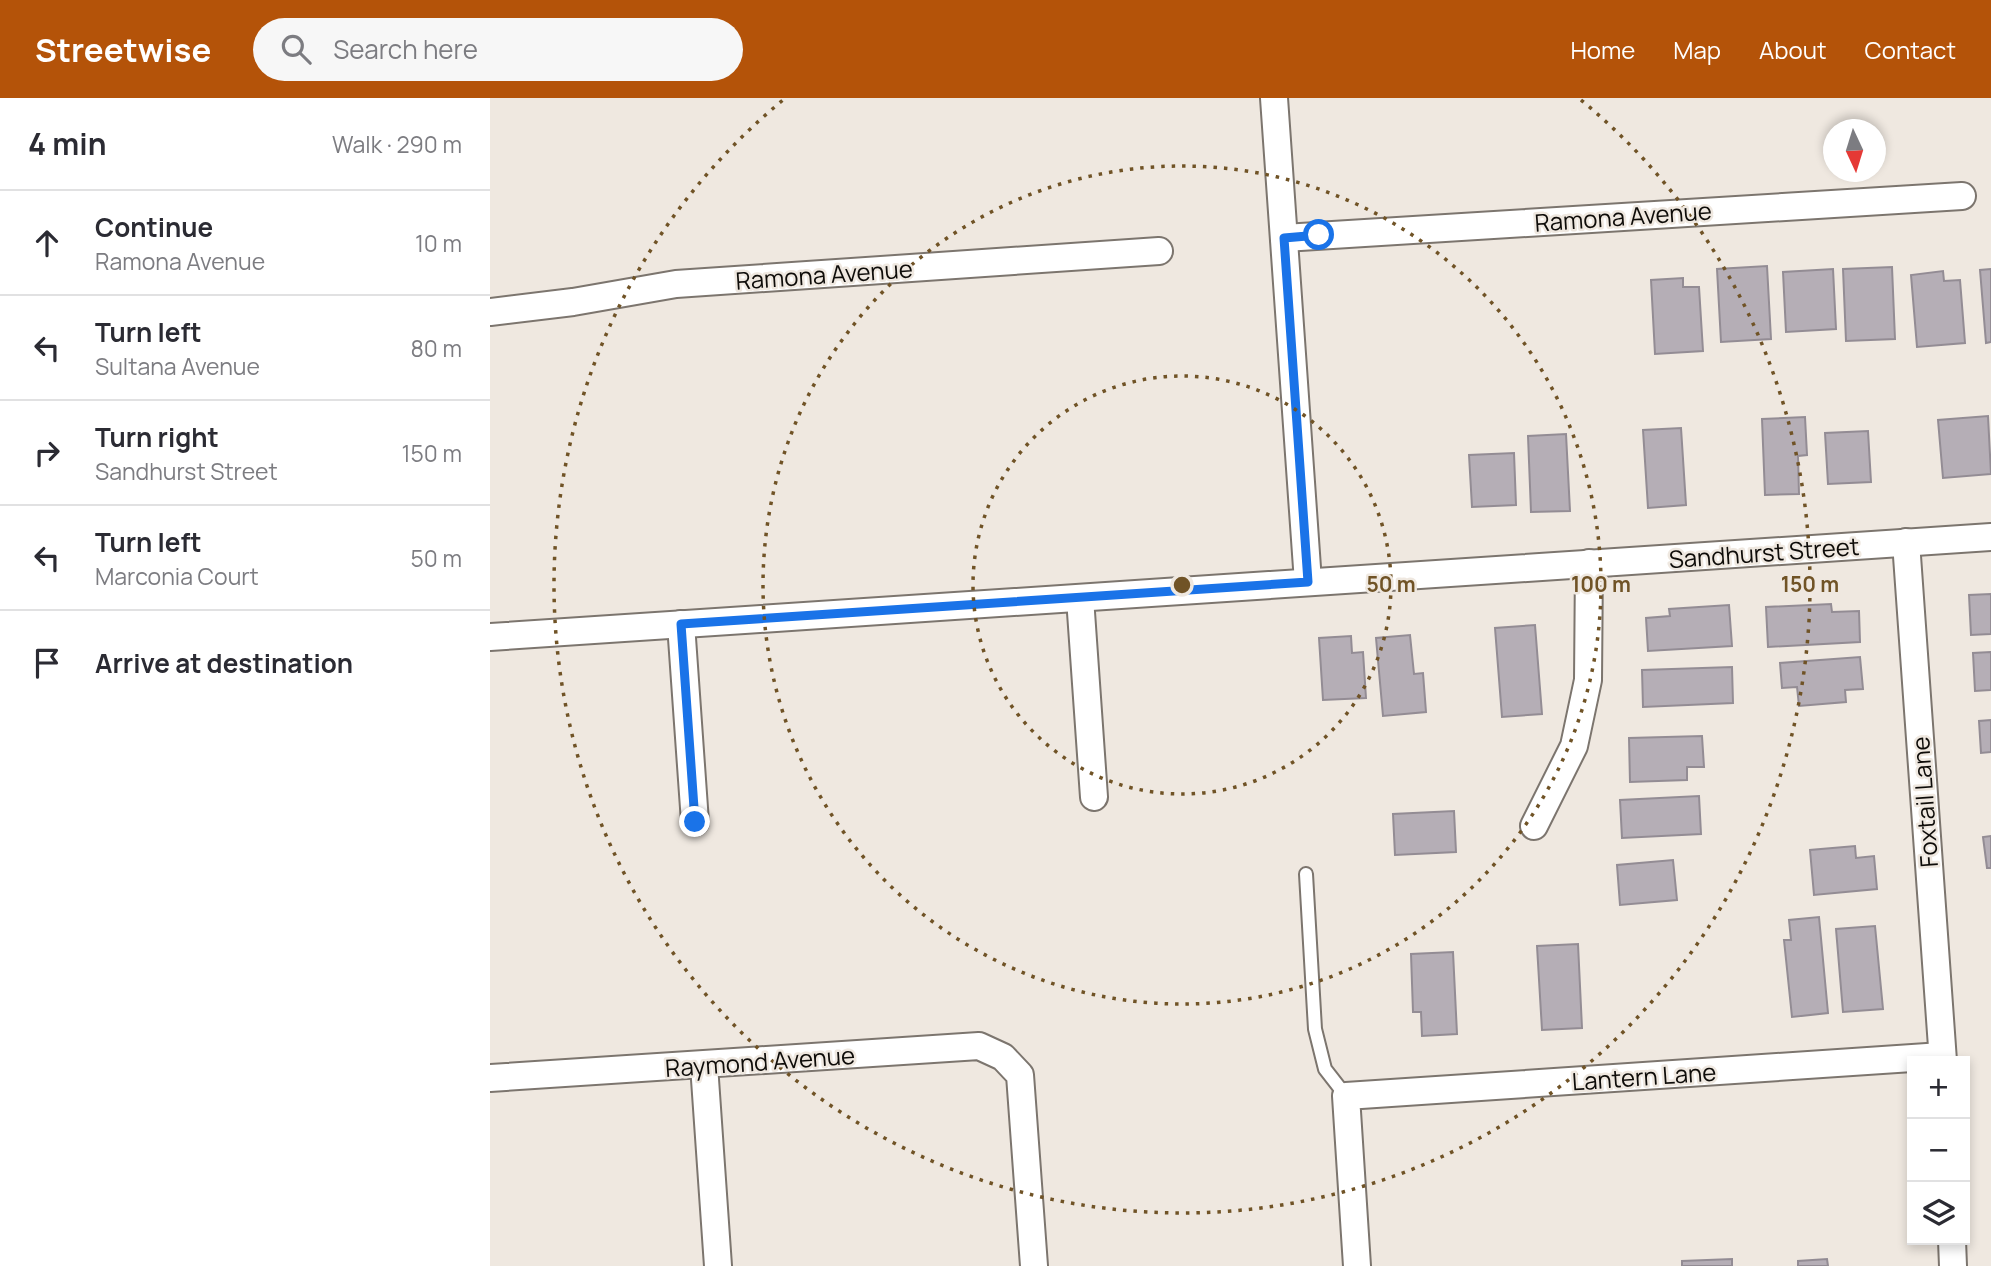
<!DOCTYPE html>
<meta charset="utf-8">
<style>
body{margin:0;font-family:Manrope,sans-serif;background:#f7f7f7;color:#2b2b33}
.controls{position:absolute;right:21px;bottom:21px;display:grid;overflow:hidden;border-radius:0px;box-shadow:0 4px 10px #0003}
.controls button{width:63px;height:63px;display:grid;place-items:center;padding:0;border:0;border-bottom:2px solid #e1e1e2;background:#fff;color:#2b2b33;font:35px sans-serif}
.compass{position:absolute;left:1333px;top:21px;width:63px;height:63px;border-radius:50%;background:#fff;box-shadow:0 4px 10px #0003;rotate:176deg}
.stop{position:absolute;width:21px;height:21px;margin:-16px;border:5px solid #1a73e8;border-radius:50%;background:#fff}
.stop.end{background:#1a73e8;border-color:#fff;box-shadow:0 2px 7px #0008}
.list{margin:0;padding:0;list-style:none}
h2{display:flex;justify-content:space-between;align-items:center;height:91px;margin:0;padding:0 28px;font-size:30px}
h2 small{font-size:23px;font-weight:400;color:#7c7c81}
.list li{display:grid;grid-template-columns:46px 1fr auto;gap:21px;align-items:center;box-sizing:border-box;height:105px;padding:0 28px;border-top:2px solid #e1e1e2}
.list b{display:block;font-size:26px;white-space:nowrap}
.list p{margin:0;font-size:23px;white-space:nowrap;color:#7c7c81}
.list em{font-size:23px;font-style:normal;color:#7c7c81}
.icon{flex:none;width:38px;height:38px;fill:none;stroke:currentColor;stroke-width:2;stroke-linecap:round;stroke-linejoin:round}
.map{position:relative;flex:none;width:1501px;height:1168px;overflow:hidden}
header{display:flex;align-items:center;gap:42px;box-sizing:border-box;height:98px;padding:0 35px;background:#b45309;color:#fff}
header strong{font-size:33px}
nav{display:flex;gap:38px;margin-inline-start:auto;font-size:24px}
.search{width:490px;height:63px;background:#f7f7f7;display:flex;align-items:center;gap:18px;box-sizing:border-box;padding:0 24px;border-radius:38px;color:#7c7c81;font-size:26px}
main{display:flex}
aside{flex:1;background:#fff}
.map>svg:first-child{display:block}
.building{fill:#b5aeb6;stroke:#938c94;stroke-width:2}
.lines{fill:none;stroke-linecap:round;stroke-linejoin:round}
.lane-casing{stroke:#7c756e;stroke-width:16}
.street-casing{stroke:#7c756e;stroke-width:30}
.lane{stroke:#fff;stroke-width:12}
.street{stroke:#fff;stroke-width:26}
.route{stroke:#1a73e8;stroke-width:9}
.ring{fill:none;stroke:#705326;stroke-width:3.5;stroke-dasharray:3.5 7}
.labels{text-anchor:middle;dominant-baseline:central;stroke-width:5;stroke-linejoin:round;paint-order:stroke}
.street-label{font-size:24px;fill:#0e0c09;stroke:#efe8e0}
.centre{fill:#705326;stroke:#efe8e0;stroke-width:3.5}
.ring-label{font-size:21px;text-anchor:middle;font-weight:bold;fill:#705326;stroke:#efe8e0;stroke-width:5;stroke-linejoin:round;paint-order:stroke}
</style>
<header>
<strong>Streetwise</strong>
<div class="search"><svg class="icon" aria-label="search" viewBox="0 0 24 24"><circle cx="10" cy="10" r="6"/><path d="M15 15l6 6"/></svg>Search here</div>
<nav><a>Home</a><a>Map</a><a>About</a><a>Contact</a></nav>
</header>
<main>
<aside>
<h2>4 min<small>Walk · 290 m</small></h2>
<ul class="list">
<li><svg class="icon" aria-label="ahead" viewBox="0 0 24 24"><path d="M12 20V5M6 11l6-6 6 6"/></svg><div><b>Continue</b><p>Ramona Avenue</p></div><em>10 m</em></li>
<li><svg class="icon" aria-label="left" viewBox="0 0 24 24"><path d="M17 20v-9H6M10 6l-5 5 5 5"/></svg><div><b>Turn left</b><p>Sultana Avenue</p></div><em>80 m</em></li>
<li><svg class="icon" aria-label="right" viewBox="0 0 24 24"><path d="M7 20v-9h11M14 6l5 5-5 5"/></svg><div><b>Turn right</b><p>Sandhurst Street</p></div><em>150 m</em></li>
<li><svg class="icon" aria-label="left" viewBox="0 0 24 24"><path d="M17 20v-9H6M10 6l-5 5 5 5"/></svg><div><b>Turn left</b><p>Marconia Court</p></div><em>50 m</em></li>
<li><svg class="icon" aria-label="arrive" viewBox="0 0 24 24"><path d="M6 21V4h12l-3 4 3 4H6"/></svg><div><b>Arrive at destination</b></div></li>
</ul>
</aside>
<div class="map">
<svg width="1501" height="1168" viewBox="0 0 1501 1168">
<rect width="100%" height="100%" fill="#efe8e0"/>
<!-- building -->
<g class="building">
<path d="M1277 168 1281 241 1231 244 1227 171Z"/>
<path d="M1402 169 1405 241 1356 243 1353 171Z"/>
<path d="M1343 171 1346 231 1296 234 1293 174Z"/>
<path d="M1501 171V244L1496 245 1490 172Z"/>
<path d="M1453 173 1454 183 1470 182 1475 245 1427 249 1421 177Z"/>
<path d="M1193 180V189H1209L1213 253 1165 256 1161 182Z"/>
<path d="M1498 318 1501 376 1453 380 1448 322Z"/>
<path d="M1315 319 1317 357 1308 358 1309 396 1275 397 1272 321Z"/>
<path d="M1191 330 1196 407 1158 410 1153 332Z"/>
<path d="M1378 333 1381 384 1338 386 1335 335Z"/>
<path d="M1076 336 1080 413 1041 414 1038 338Z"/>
<path d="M1024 355 1026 407 982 409 979 357Z"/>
<path d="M1501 496V536L1481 537 1479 497Z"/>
<path d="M1341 506 1342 514 1369 513 1370 544 1278 549 1276 509Z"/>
<path d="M1239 507 1242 548 1158 553 1156 520 1180 518 1179 511Z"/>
<path d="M1045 527 1052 616 1012 619 1005 530Z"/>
<path d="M920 537 924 576 933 575 936 614 893 618 886 540Z"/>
<path d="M861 538 862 555 873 554 876 600 833 602 829 540Z"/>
<path d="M1501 554V592L1485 593 1483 555Z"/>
<path d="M1370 559 1373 591 1355 592 1356 604 1309 608 1307 589 1292 590 1290 565Z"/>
<path d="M1242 569 1243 605 1153 609 1152 572Z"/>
<path d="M1501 622V654L1491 655 1489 623Z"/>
<path d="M1212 638 1214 669H1197V682L1140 684 1139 640Z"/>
<path d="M1209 698 1211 736 1132 740 1130 702Z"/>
<path d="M964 713 966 754 905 757 903 716Z"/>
<path d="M1501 738V770H1497L1493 739Z"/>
<path d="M1365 748 1366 760 1384 758 1387 791 1324 797 1320 752Z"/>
<path d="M1183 762 1187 802 1130 807 1127 767Z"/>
<path d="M1329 819 1338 915 1302 919 1294 842H1301L1299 822Z"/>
<path d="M1385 828 1393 911 1353 914 1346 831Z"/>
<path d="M1088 846 1092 930 1052 932 1047 848Z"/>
<path d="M963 854 967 936 932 938 931 914H923L921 856Z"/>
<path d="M1242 1161V1168H1192V1163Z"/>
<path d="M1337 1161 1338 1168H1308V1163Z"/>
</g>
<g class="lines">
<defs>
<path id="lane" d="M816 776 825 931 835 971 856 998"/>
<g id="street">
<path d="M784 0 818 484"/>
<path d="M794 140 1472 98"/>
<path d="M0 214 83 204 186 186 669 153"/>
<path d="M1416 444 1453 963"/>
<path d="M590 500 604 699"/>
<path d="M191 526 205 724"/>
<path d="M0 539 1501 439"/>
<path d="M1044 728 1084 648 1098 582 1099 465"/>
<path d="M214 967 228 1168"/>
<path d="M0 980 489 948 513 959 530 977 544 1168"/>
<path d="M1462 1142 1463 1168"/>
<path d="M867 1168 856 998 1452 958"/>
</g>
</defs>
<!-- lane casing -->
<use href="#lane" class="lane-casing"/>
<!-- street casing -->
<use href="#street" class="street-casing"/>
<!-- lane -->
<use href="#lane" class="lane"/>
<!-- street -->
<use href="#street" class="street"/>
</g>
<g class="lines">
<!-- route -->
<path class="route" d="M205 724 191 526 818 484 794 140 829 137"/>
</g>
<!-- distance rings -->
<g class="ring">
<circle cx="692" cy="487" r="209"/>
<circle cx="692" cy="487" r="419"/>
<path d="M1091 2A628 628 0 1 1 293 2"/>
</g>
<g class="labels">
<!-- street labels -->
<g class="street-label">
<text transform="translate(1133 118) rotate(-4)">Ramona Avenue</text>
<text transform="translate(334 176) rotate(-4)">Ramona Avenue</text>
<text transform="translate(1274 454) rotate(-4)">Sandhurst Street</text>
<text transform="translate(1434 704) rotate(-94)">Foxtail Lane</text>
<text transform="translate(270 963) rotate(-4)">Raymond Avenue</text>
<text transform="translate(1154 978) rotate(-4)">Lantern Lane</text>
</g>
</g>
<circle cx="692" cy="487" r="10" class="centre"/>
<g class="ring-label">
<text x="901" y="494">50 m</text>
<text x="1111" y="494">100 m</text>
<text x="1320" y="494">150 m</text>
</g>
</svg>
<div class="controls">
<button>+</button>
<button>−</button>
<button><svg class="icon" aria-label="layers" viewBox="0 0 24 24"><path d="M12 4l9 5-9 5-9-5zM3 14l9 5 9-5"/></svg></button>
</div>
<svg class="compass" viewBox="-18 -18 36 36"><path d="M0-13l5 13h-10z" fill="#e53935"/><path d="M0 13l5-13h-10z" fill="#7c7c81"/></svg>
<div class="stop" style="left:829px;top:137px"></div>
<div class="stop end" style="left:205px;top:724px"></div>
</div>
</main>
